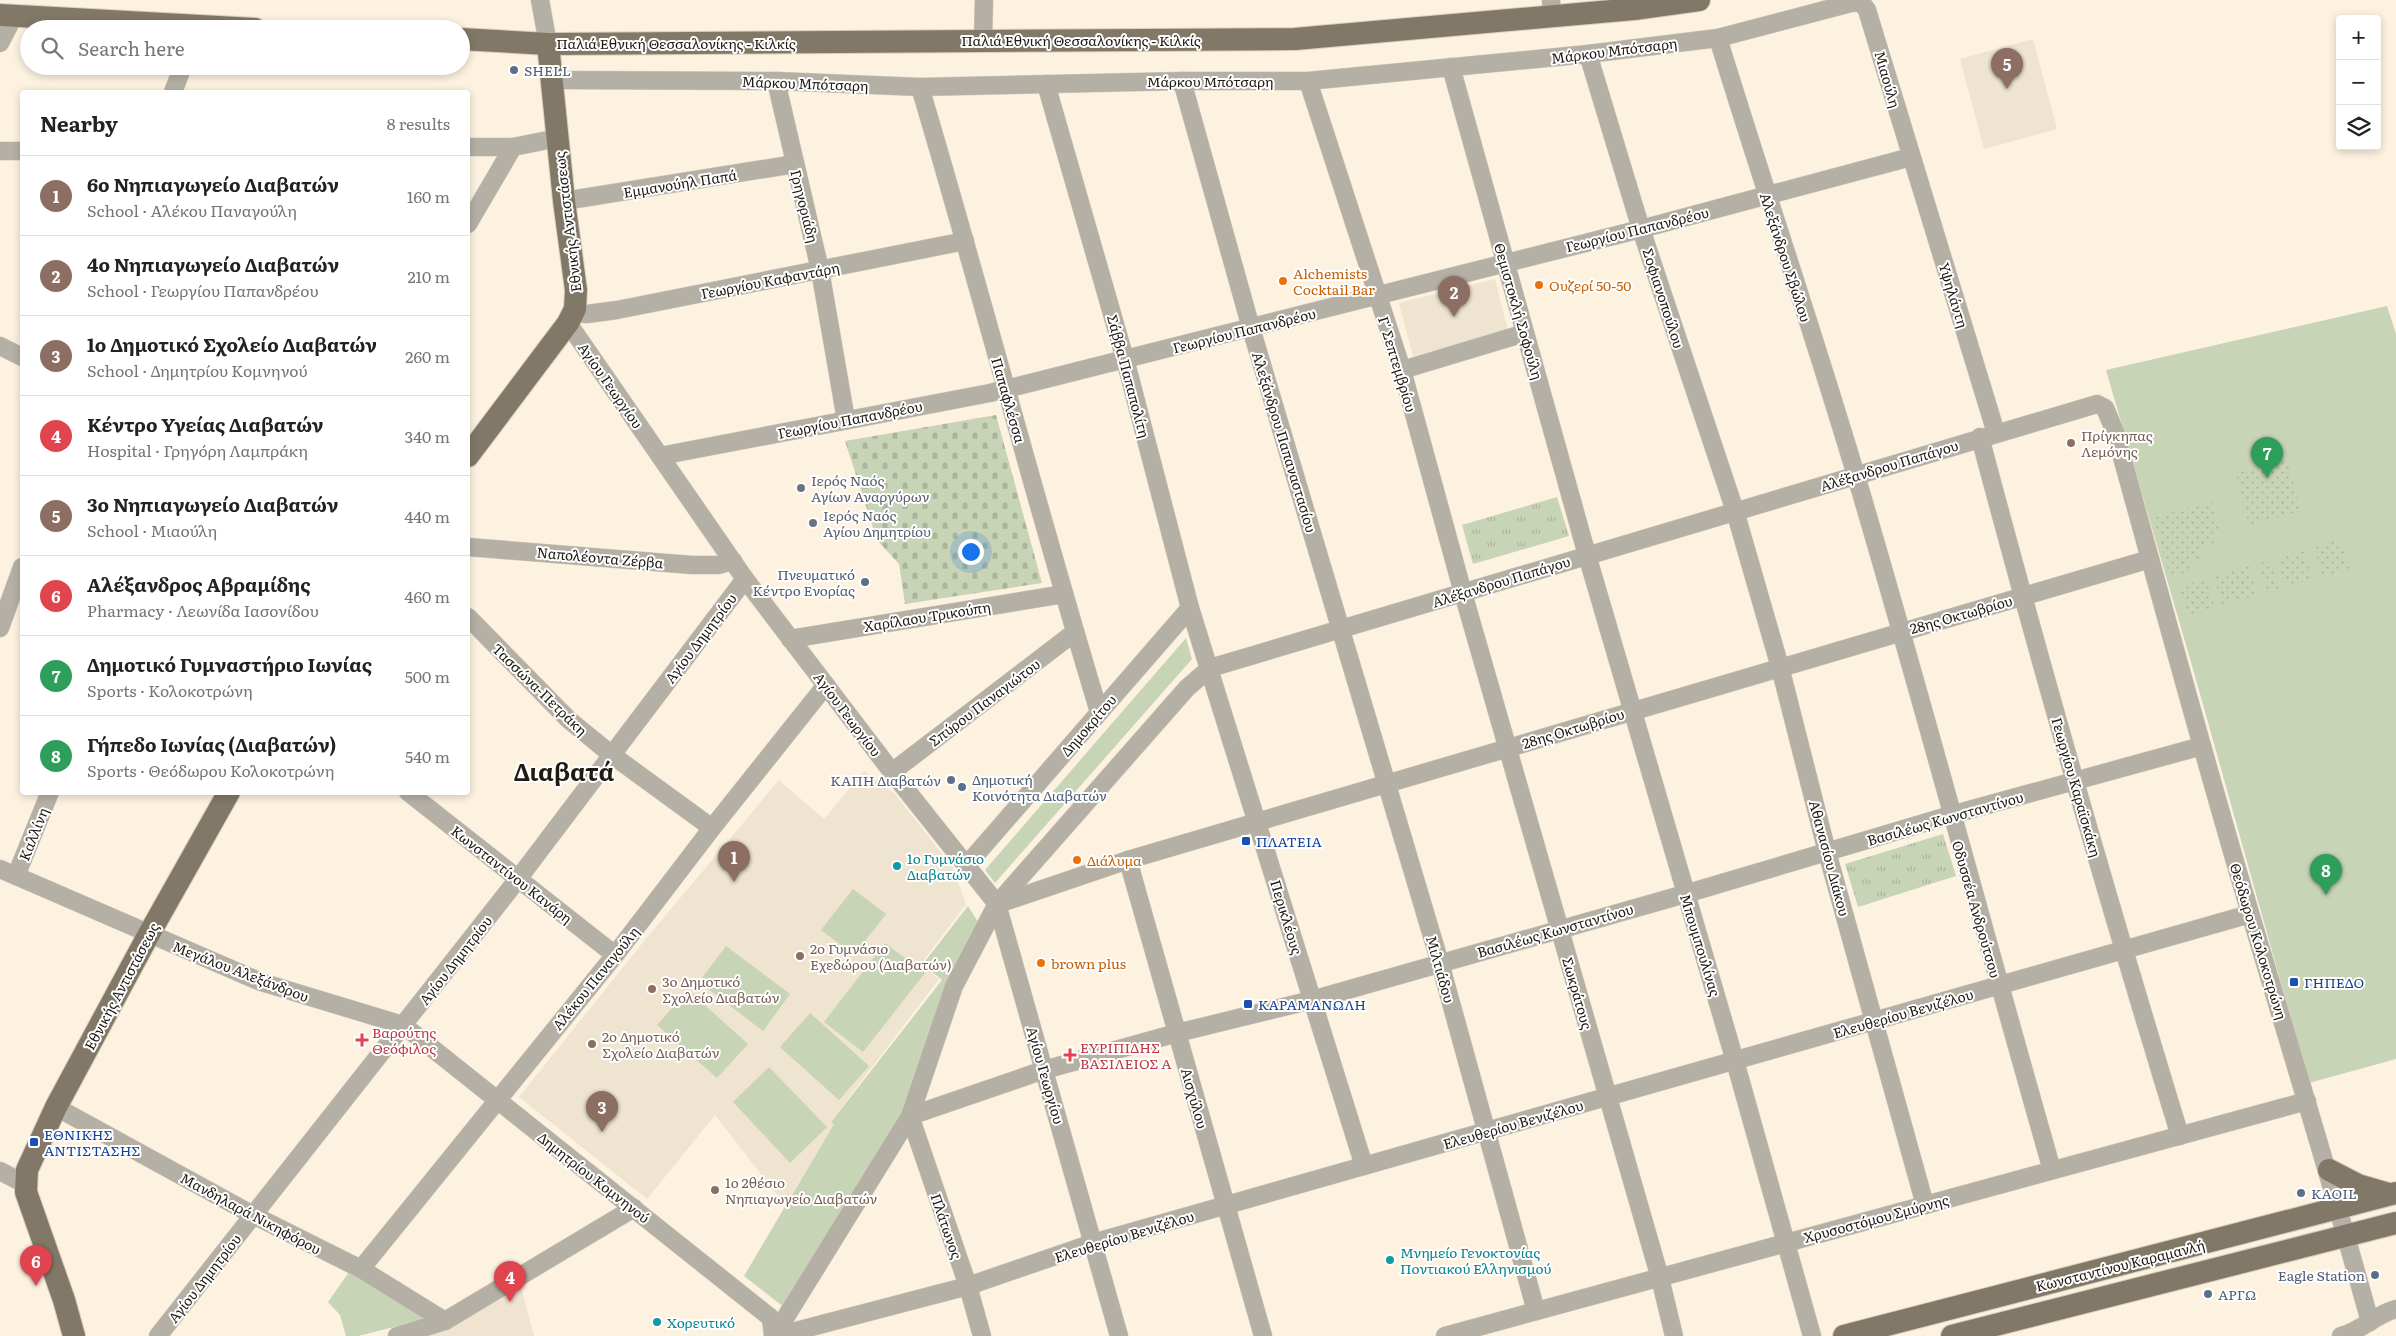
<!DOCTYPE html>
<meta charset="utf-8">
<style>
body{margin:0;font-family:Literata,serif;background:#f2f2f2;color:#222}
.controls{position:absolute;right:15px;top:15px;display:grid;overflow:hidden;border-radius:5px;box-shadow:0 2px 8px #0003}
.controls button{width:45px;height:45px;display:grid;place-items:center;padding:0;border:0;border-bottom:1px solid #e0e0e0;background:#fff;color:#222;font:25px sans-serif}
.you{position:absolute;left:970px;top:551px;width:18px;height:18px;margin:-12px;border:4px solid #fff;border-radius:50%;background:#1a73e8;box-shadow:0 0 0 8px #1a73e833}
.badge{display:grid;place-items:center;width:32px;height:32px;border-radius:50%;background:#d93025;color:#fff;font-size:16px;font-weight:700}
.pin{position:absolute;translate:-50% -41px;filter:drop-shadow(0 1px 2px #0008)}
.pin::after{content:'';position:absolute;top:26px;width:18px;height:15px;background:inherit;clip-path:polygon(0 0,100% 0,50% 100%)}
.list{margin:0;padding:0;list-style:none}
h2{display:flex;justify-content:space-between;align-items:center;height:65px;margin:0;padding:0 20px;font-size:21px}
h2 small{font-size:16px;font-weight:400;color:#767676}
.list li{display:grid;grid-template-columns:32px 1fr auto;gap:15px;align-items:center;box-sizing:border-box;height:80px;padding:0 20px;border-top:1px solid #e0e0e0}
.list b{display:block;font-size:19px;white-space:nowrap}
.list p{margin:0;font-size:16px;white-space:nowrap;color:#767676}
.list em{font-size:16px;font-style:normal;color:#767676}
.icon{flex:none;width:28px;height:28px;fill:none;stroke:currentColor;stroke-width:2;stroke-linecap:round;stroke-linejoin:round}
.map{position:relative;flex:none;width:2396px;height:1336px;overflow:hidden}
.search{position:absolute;background:#fff;box-shadow:0 2px 8px #0003;left:20px;top:20px;width:450px;height:55px;display:flex;align-items:center;gap:12px;box-sizing:border-box;padding:0 18px;border-radius:28px;color:#767676;font-size:19px}
.panel{position:absolute;background:#fff;box-shadow:0 2px 8px #0003;left:20px;top:90px;width:450px;height:705px;border-radius:5px}
.map>svg:first-child{display:block}
.education{fill:#eee4cf}
.medical{fill:#f0e3cf}
.grass{fill:#c8d4b6}
.cemetery{fill:url(#cemetery-stones)}
.park{fill:url(#park-tufts)}
.garden{fill:url(#garden-dots)}
.lines{fill:none;stroke-linecap:round;stroke-linejoin:round}
.minor-casing{stroke:#d9cfbf;stroke-width:19}
.major-casing{stroke:#d9cfbf;stroke-width:24}
.minor{stroke:#b5b0a6;stroke-width:18}
.major{stroke:#817867;stroke-width:22}
.service-dot{fill:#5c6f8a;stroke:#fff;stroke-width:2}
.food-dot{fill:#e8710a;stroke:#fff;stroke-width:2}
.education-dot{fill:#8d6e63;stroke:#fff;stroke-width:2}
.worship-dot{fill:#6b7280;stroke:#fff;stroke-width:2}
.transit-dot{fill:#1a4fb4;stroke:#fff;stroke-width:2}
.culture-dot{fill:#0f9aa8;stroke:#fff;stroke-width:2}
.health-dot{fill:#e0444e;stroke:#fff;stroke-width:2}
.labels{text-anchor:middle;dominant-baseline:central;stroke-width:4;stroke-linejoin:round;paint-order:stroke}
.street-label{font-size:14px;fill:#1f1a12;stroke:#fff}
.service-label{font-size:14px;fill:#4e5e75;stroke:#fff;text-anchor:start}
.food-label{font-size:14px;fill:#c56008;stroke:#fff;text-anchor:start}
.education-label{font-size:14px;fill:#785e54;stroke:#fff;text-anchor:start}
.worship-label{font-size:14px;fill:#5b616d;stroke:#fff;text-anchor:start}
.transit-label{font-size:14px;fill:#164399;stroke:#fff;text-anchor:start}
.culture-label{font-size:14px;fill:#0d838f;stroke:#fff;text-anchor:start}
.health-label{font-size:14px;fill:#be3a42;stroke:#fff;text-anchor:start}
.town-label{font-size:24px;font-weight:bold;fill:#1f1a12;stroke:#fff}
</style>
<div class="map">
<svg width="2396" height="1336" viewBox="0 0 2396 1336">
<defs>
<pattern id="cemetery-stones" width="16" height="16" patternUnits="userSpaceOnUse" patternTransform="scale(1.25)"><rect width="16" height="16" fill="#c8d4b6"/><path d="M2 7V4a2 2 0 0 1 4 0v3zM10 15v-3a2 2 0 0 1 4 0v3z" fill="#abb59b"/></pattern>
<pattern id="park-tufts" width="24" height="20" patternUnits="userSpaceOnUse" patternTransform="scale(1.25)"><rect width="24" height="20" fill="#c8d4b6"/><path d="M3 7l-1-3M5 7V3M7 7l1-3M15 17l-1-3M17 17v-4M19 17l1-3" fill="none" stroke="#abb59b"/></pattern>
<pattern id="garden-dots" width="8" height="8" patternUnits="userSpaceOnUse" patternTransform="scale(1.25)"><rect width="8" height="8" fill="#c8d4b6"/><path d="M2 2h.1M6 6h.1" fill="none" stroke="#abb59b" stroke-width="1.8" stroke-linecap="round"/></pattern>
</defs>
<rect width="100%" height="100%" fill="#fdf1e0"/>
<!-- education -->
<g class="education">
<path d="M2033 39 2057 129 1984 149 1960 59Z"/>
<path d="M1495 279 1508 331 1413 356 1399 303Z"/>
<path d="M864 771 895 794 953 868 966 904 921 964 939 979 831 1121 834 1124 785 1205 715 1115 647 1199 519 1097 645 940 779 780 824 819Z"/>
</g>
<!-- medical -->
<path class="medical" d="M521 1287 534 1336H423L451 1328Z"/>
<!-- grass -->
<g class="grass">
<path d="M2387 306 2396 334V1059L2309 1083 2195 676 2106 370Z"/>
<path d="M1186 638 1192 659 995 883 985 870Z"/>
<path d="M853 889 886 914 854 955 821 930Z"/>
<path d="M968 906 978 922 903 1112 785 1308 744 1276 834 1124 831 1122 942 980 923 964Z"/>
<path d="M885 943 925 973 863 1052 824 1022Z"/>
<path d="M726 946 790 994 763 1031 699 982Z"/>
<path d="M688 990 748 1044 717 1078 657 1025Z"/>
<path d="M810 1013 869 1066 839 1100 780 1047Z"/>
<path d="M769 1067 827 1127 790 1163 733 1102Z"/>
<path d="M349 1272 420 1312 422 1320 358 1336H346L340 1315 328 1302Z"/>
</g>
<!-- cemetery -->
<path class="cemetery" d="M996 415 1042 583 905 604 899 564 877 540 845 441Z"/>
<!-- park -->
<g class="park">
<path d="M1557 497 1569 536 1473 564 1462 525Z"/>
<path d="M1943 834 1956 876 1858 907 1845 864Z"/>
</g>
<!-- garden -->
<g class="garden">
<path d="M2287 460 2301 511 2249 525 2236 473Z"/>
<path d="M2212 501 2220 529 2213 532 2216 542 2199 547 2203 559 2189 563 2191 571 2170 577 2153 518Z"/>
<path d="M2341 539 2350 569 2323 577 2314 547Z"/>
<path d="M2304 550 2312 579 2285 587 2277 558Z"/>
<path d="M2270 560 2279 589 2267 593 2258 564Z"/>
<path d="M2249 565 2258 595 2222 605 2214 576Z"/>
<path d="M2206 578 2215 608 2188 616 2179 587Z"/>
</g>
<g class="lines">
<defs>
<g id="minor">
<path d="M540 0 548 44"/>
<path d="M1551 0 1552 16"/>
<path d="M1718 38C1763 185 1813 331 1857 479 1925 709 1986 940 2052 1170"/>
<path d="M983 40 984 0"/>
<path d="M0 43 14 16"/>
<path d="M1588 54 1641 229 1735 511 1780 667 1827 852 1925 1205"/>
<path d="M1451 67 1587 555 1735 1061 1812 1336"/>
<path d="M553 80 776 81 920 87 1182 81H1308L1588 54 1718 38 1851 3 1861 2 1867 10 1996 433"/>
<path d="M776 81 820 270 846 420"/>
<path d="M1182 81 1251 328 1440 963 1536 1311"/>
<path d="M1308 81 1402 370 1463 593 1660 1278 1674 1336"/>
<path d="M1046 84 1125 359 1190 608 1364 1166"/>
<path d="M920 87C982 295 1036 504 1099 712"/>
<path d="M173 92 183 66"/>
<path d="M468 147H513L558 138"/>
<path d="M0 151H22"/>
<path d="M564 201 795 164"/>
<path d="M468 224 513 147"/>
<path d="M573 313 587 314 617 310 965 241"/>
<path d="M568 323 745 579 892 772 997 904 1119 1336"/>
<path d="M0 346 22 357"/>
<path d="M1402 370 1525 333"/>
<path d="M1980 437C2042 671 2109 904 2180 1136"/>
<path d="M660 456 990 393 1641 229 1911 157"/>
<path d="M468 547 692 565H718L733 561"/>
<path d="M468 617 569 720 612 755 712 828"/>
<path d="M0 628 22 567"/>
<path d="M790 639 1064 594"/>
<path d="M892 772 1075 632"/>
<path d="M408 792 615 955"/>
<path d="M1128 860 1263 1336"/>
<path d="M966 866 1190 608"/>
<path d="M0 869 261 982 403 1025 771 1318 773 1336"/>
<path d="M16 876 50 792"/>
<path d="M998 904 1128 860 2150 559"/>
<path d="M56 1107 253 1215 361 1269 445 1321"/>
<path d="M0 1171 25 1184"/>
<path d="M361 1269 615 955 712 828 826 685"/>
<path d="M158 1336 518 879 745 579"/>
<path d="M397 1336 445 1321 634 1208"/>
<path d="M774 1336 910 1116 954 986 997 904 1187 688 1210 668 2097 404 2105 408 2115 432C2160 594 2203 755 2251 916 2291 1051 2333 1186 2370 1322"/>
<path d="M777 1336 968 1286 1093 1243 2250 914"/>
<path d="M982 1336 968 1286 910 1116 1044 1070 1177 1033 1312 1000 1685 894 1951 815 2202 746"/>
<path d="M1445 1336 2307 1101"/>
<path d="M2341 1336C2361 1331 2376 1314 2396 1309"/>
</g>
<g id="major">
<path d="M0 15 255 29"/>
<path d="M461 39 548 44 1295 39 1634 9 1699 0"/>
<path d="M468 456 568 323 575 309 576 290 564 201 548 44"/>
<path d="M2329 1170 2358 1185 2389 1194"/>
<path d="M74 1336 64 1300 26 1192 27 1170 56 1107 149 934 229 792"/>
<path d="M1844 1336 2396 1193"/>
<path d="M1952 1336 2396 1223"/>
</g>
</defs>
<!-- minor casing -->
<use href="#minor" class="minor-casing"/>
<!-- major casing -->
<use href="#major" class="major-casing"/>
<!-- minor -->
<use href="#minor" class="minor"/>
<!-- major -->
<use href="#major" class="major"/>
</g>
<!-- markers -->
<g class="service-dot">
<circle cx="514" cy="70" r="5"/>
<circle cx="865" cy="582" r="5"/>
<circle cx="951" cy="780" r="5"/>
<circle cx="962" cy="787" r="5"/>
<circle cx="2301" cy="1193" r="5"/>
<circle cx="2375" cy="1275" r="5"/>
<circle cx="2208" cy="1294" r="5"/>
</g>
<g class="food-dot">
<circle cx="1283" cy="281" r="5"/>
<circle cx="1539" cy="285" r="5"/>
<circle cx="1077" cy="860" r="5"/>
<circle cx="1041" cy="963" r="5"/>
</g>
<g class="education-dot">
<circle cx="2071" cy="443" r="5"/>
<circle cx="800" cy="956" r="5"/>
<circle cx="652" cy="989" r="5"/>
<circle cx="592" cy="1044" r="5"/>
<circle cx="715" cy="1190" r="5"/>
</g>
<g class="worship-dot">
<circle cx="801" cy="488" r="5"/>
<circle cx="813" cy="523" r="5"/>
</g>
<g class="transit-dot">
<rect x="1241" y="836" width="10" height="10" rx="2.5"/>
<rect x="2289" y="977" width="10" height="10" rx="2.5"/>
<rect x="1243" y="999" width="10" height="10" rx="2.5"/>
<rect x="29" y="1137" width="10" height="10" rx="2.5"/>
</g>
<g class="culture-dot">
<circle cx="897" cy="866" r="5"/>
<circle cx="1390" cy="1260" r="5"/>
<circle cx="657" cy="1322" r="5"/>
</g>
<g class="health-dot">
<path d="M359.5 1032.5h5v5h5v5h-5v5h-5v-5h-5v-5h5z"/>
<path d="M1067.5 1047.5h5v5h5v5h-5v5h-5v-5h-5v-5h5z"/>
</g>
<g class="labels">
<!-- street labels -->
<g class="street-label">
<text x="1081" y="40">Παλιά Εθνική Θεσσαλονίκης - Κιλκίς</text>
<text x="676" y="43">Παλιά Εθνική Θεσσαλονίκης - Κιλκίς</text>
<text transform="translate(1614 50) rotate(-7)">Μάρκου Μπότσαρη</text>
<text transform="translate(1888 79) rotate(74)">Μιαούλη</text>
<text x="1210" y="81">Μάρκου Μπότσαρη</text>
<text transform="translate(805 83) rotate(2)">Μάρκου Μπότσαρη</text>
<text transform="translate(680 183) rotate(-9)">Εμμανούηλ Παπά</text>
<text transform="translate(805 206) rotate(76)">Γρηγοριάδη</text>
<text transform="translate(567 222) rotate(-97)">Εθνικής Αντιστάσεως</text>
<text transform="translate(1637 229) rotate(-14)">Γεωργίου Παπανδρέου</text>
<text transform="translate(1786 257) rotate(72)">Αλεξάνδρου Σβώλου</text>
<text transform="translate(770 280) rotate(-11)">Γεωργίου Καφαντάρη</text>
<text transform="translate(1954 295) rotate(73)">Υψηλάντη</text>
<text transform="translate(1664 298) rotate(72)">Σοφιανοπούλου</text>
<text transform="translate(1519 311) rotate(74)">Θεμιστοκλή Σοφούλη</text>
<text transform="translate(1244 330) rotate(-14)">Γεωργίου Παπανδρέου</text>
<text transform="translate(1398 364) rotate(73)">Γ' Σεπτεμβρίου</text>
<text transform="translate(1129 376) rotate(75)">Σάββα Παπαπολίτη</text>
<text transform="translate(611 385) rotate(55)">Αγίου Γεωργίου</text>
<text transform="translate(1009 400) rotate(74)">Παπαφλέσσα</text>
<text transform="translate(850 419) rotate(-11)">Γεωργίου Παπανδρέου</text>
<text transform="translate(1285 442) rotate(73)">Αλεξάνδρου Παπαναστασίου</text>
<text transform="translate(1889 465) rotate(-17)">Αλέξανδρου Παπάγου</text>
<text transform="translate(600 557) rotate(5)">Ναπολέοντα Ζέρβα</text>
<text transform="translate(1501 581) rotate(-17)">Αλέξανδρου Παπάγου</text>
<text transform="translate(1961 614) rotate(-16)">28ης Οκτωβρίου</text>
<text transform="translate(927 616) rotate(-9)">Χαρίλαου Τρικούπη</text>
<text transform="translate(700 638) rotate(-53)">Αγίου Δημητρίου</text>
<text transform="translate(540 689) rotate(44)">Τασσώνα-Πετράκη</text>
<text transform="translate(984 702) rotate(-37)">Σπύρου Παναγιώτου</text>
<text transform="translate(848 714) rotate(53)">Αγίου Γεωργίου</text>
<text transform="translate(1088 725) rotate(-49)">Δημοκρίτου</text>
<text transform="translate(1573 728) rotate(-17)">28ης Οκτωβρίου</text>
<text transform="translate(2077 787) rotate(74)">Γεωργίου Καραϊσκάκη</text>
<text transform="translate(1945 818) rotate(-16)">Βασιλέως Κωνσταντίνου</text>
<text transform="translate(33 834) rotate(-68)">Καλλίνη</text>
<text transform="translate(1830 858) rotate(75)">Αθανασίου Διάκου</text>
<text transform="translate(512 874) rotate(38)">Κωνσταντίνου Κανάρη</text>
<text transform="translate(1977 909) rotate(74)">Οδυσσέα Ανδρούτσου</text>
<text transform="translate(1287 917) rotate(73)">Περικλέους</text>
<text transform="translate(1555 930) rotate(-16)">Βασιλέως Κωνσταντίνου</text>
<text transform="translate(2259 941) rotate(73)">Θεόδωρου Κολοκοτρώνη</text>
<text transform="translate(1701 945) rotate(73)">Μπουμπουλίνας</text>
<text transform="translate(455 960) rotate(-52)">Αγίου Δημητρίου</text>
<text transform="translate(1441 969) rotate(74)">Μιλτιάδου</text>
<text transform="translate(241 971) rotate(21)">Μεγάλου Αλεξάνδρου</text>
<text transform="translate(595 978) rotate(-51)">Αλέκου Παναγούλη</text>
<text transform="translate(121 986) rotate(-62)">Εθνικής Αντιστάσεως</text>
<text transform="translate(1578 993) rotate(74)">Σωκράτους</text>
<text transform="translate(1903 1013) rotate(-16)">Ελευθερίου Βενιζέλου</text>
<text transform="translate(1046 1075) rotate(74)">Αγίου Γεωργίου</text>
<text transform="translate(1195 1098) rotate(74)">Αισχύλου</text>
<text transform="translate(1513 1124) rotate(-16)">Ελευθερίου Βενιζέλου</text>
<text transform="translate(594 1177) rotate(38)">Δημητρίου Κομνηνού</text>
<text transform="translate(251 1213) rotate(28)">Μανδηλαρά Νικηφόρου</text>
<text transform="translate(1876 1218) rotate(-15)">Χρυσοστόμου Σμύρνης</text>
<text transform="translate(947 1226) rotate(71)">Πλάτωνος</text>
<text transform="translate(1124 1236) rotate(-17)">Ελευθερίου Βενιζέλου</text>
<text transform="translate(2120 1265) rotate(-14)">Κωνσταντίνου Καραμανλή</text>
<text transform="translate(204 1278) rotate(-52)">Αγίου Δημητρίου</text>
</g>
<!-- service labels -->
<g class="service-label">
<text x="524" y="70">SHELL</text>
<text x="855" y="574" text-anchor="end">Πνευματικό<tspan x="855" dy="16">Κέντρο Ενορίας</tspan></text>
<text x="972" y="779">Δημοτική<tspan x="972" dy="16">Κοινότητα Διαβατών</tspan></text>
<text x="941" y="780" text-anchor="end">ΚΑΠΗ Διαβατών</text>
<text x="2311" y="1193">KAOIL</text>
<text x="2365" y="1275" text-anchor="end">Eagle Station</text>
<text x="2218" y="1294">ΑΡΓΩ</text>
</g>
<!-- food labels -->
<g class="food-label">
<text x="1293" y="273">Alchemists<tspan x="1293" dy="16">Cocktail Bar</tspan></text>
<text x="1549" y="285">Ουζερί 50-50</text>
<text x="1087" y="860">Διάλυμα</text>
<text x="1051" y="963">brown plus</text>
</g>
<!-- education labels -->
<g class="education-label">
<text x="2081" y="435">Πρίγκηπας<tspan x="2081" dy="16">Λεμόνης</tspan></text>
<text x="810" y="948">2ο Γυμνάσιο<tspan x="810" dy="16">Εχεδώρου (Διαβατών)</tspan></text>
<text x="662" y="981">3ο Δημοτικό<tspan x="662" dy="16">Σχολείο Διαβατών</tspan></text>
<text x="602" y="1036">2ο Δημοτικό<tspan x="602" dy="16">Σχολείο Διαβατών</tspan></text>
<text x="725" y="1182">1ο 2θέσιο<tspan x="725" dy="16">Νηπιαγωγείο Διαβατών</tspan></text>
</g>
<!-- worship labels -->
<g class="worship-label">
<text x="811" y="480">Ιερός Ναός<tspan x="811" dy="16">Αγίων Αναργύρων</tspan></text>
<text x="823" y="515">Ιερός Ναός<tspan x="823" dy="16">Αγίου Δημητρίου</tspan></text>
</g>
<!-- transit labels -->
<g class="transit-label">
<text x="1256" y="841">ΠΛΑΤΕΙΑ</text>
<text x="2304" y="982">ΓΗΠΕΔΟ</text>
<text x="1258" y="1004">ΚΑΡΑΜΑΝΩΛΗ</text>
<text x="44" y="1134">ΕΘΝΙΚΗΣ<tspan x="44" dy="16">ΑΝΤΙΣΤΑΣΗΣ</tspan></text>
</g>
<!-- culture labels -->
<g class="culture-label">
<text x="907" y="858">1ο Γυμνάσιο<tspan x="907" dy="16">Διαβατών</tspan></text>
<text x="1400" y="1252">Μνημείο Γενοκτονίας<tspan x="1400" dy="16">Ποντιακού Ελληνισμού</tspan></text>
<text x="667" y="1322">Χορευτικό</text>
</g>
<!-- health labels -->
<g class="health-label">
<text x="372" y="1032">Βαρούτης<tspan x="372" dy="16">Θεόφιλος</tspan></text>
<text x="1080" y="1047">ΕΥΡΙΠΙΔΗΣ<tspan x="1080" dy="16">ΒΑΣΙΛΕΙΟΣ Α</tspan></text>
</g>
<!-- town labels -->
<g class="town-label">
<text x="564" y="770">Διαβατά</text>
</g>
</g>
</svg>
<div class="controls">
<button>+</button>
<button>−</button>
<button><svg class="icon" aria-label="layers" viewBox="0 0 24 24"><path d="M12 4l9 5-9 5-9-5zM3 14l9 5 9-5"/></svg></button>
</div>
<div class="you"></div>
<div class="pin badge" style="left:734px;top:882px;background:#8d6e63">1</div>
<div class="pin badge" style="left:1454px;top:317px;background:#8d6e63">2</div>
<div class="pin badge" style="left:602px;top:1132px;background:#8d6e63">3</div>
<div class="pin badge" style="left:510px;top:1302px;background:#e0444e">4</div>
<div class="pin badge" style="left:2007px;top:89px;background:#8d6e63">5</div>
<div class="pin badge" style="left:36px;top:1286px;background:#e0444e">6</div>
<div class="pin badge" style="left:2267px;top:478px;background:#2e9e5b">7</div>
<div class="pin badge" style="left:2326px;top:895px;background:#2e9e5b">8</div>
<div class="search"><svg class="icon" aria-label="search" viewBox="0 0 24 24"><circle cx="10" cy="10" r="6"/><path d="M15 15l6 6"/></svg>Search here</div>
<section class="panel">
<h2>Nearby<small>8 results</small></h2>
<ul class="list">
<li><span class="badge" style="background:#8d6e63">1</span><div><b>6ο Νηπιαγωγείο Διαβατών</b><p>School · Αλέκου Παναγούλη</p></div><em>160 m</em></li>
<li><span class="badge" style="background:#8d6e63">2</span><div><b>4ο Νηπιαγωγείο Διαβατών</b><p>School · Γεωργίου Παπανδρέου</p></div><em>210 m</em></li>
<li><span class="badge" style="background:#8d6e63">3</span><div><b>1ο Δημοτικό Σχολείο Διαβατών</b><p>School · Δημητρίου Κομνηνού</p></div><em>260 m</em></li>
<li><span class="badge" style="background:#e0444e">4</span><div><b>Κέντρο Υγείας Διαβατών</b><p>Hospital · Γρηγόρη Λαμπράκη</p></div><em>340 m</em></li>
<li><span class="badge" style="background:#8d6e63">5</span><div><b>3ο Νηπιαγωγείο Διαβατών</b><p>School · Μιαούλη</p></div><em>440 m</em></li>
<li><span class="badge" style="background:#e0444e">6</span><div><b>Αλέξανδρος Αβραμίδης</b><p>Pharmacy · Λεωνίδα Ιασονίδου</p></div><em>460 m</em></li>
<li><span class="badge" style="background:#2e9e5b">7</span><div><b>Δημοτικό Γυμναστήριο Ιωνίας</b><p>Sports · Κολοκοτρώνη</p></div><em>500 m</em></li>
<li><span class="badge" style="background:#2e9e5b">8</span><div><b>Γήπεδο Ιωνίας (Διαβατών)</b><p>Sports · Θεόδωρου Κολοκοτρώνη</p></div><em>540 m</em></li>
</ul>
</section>
</div>
